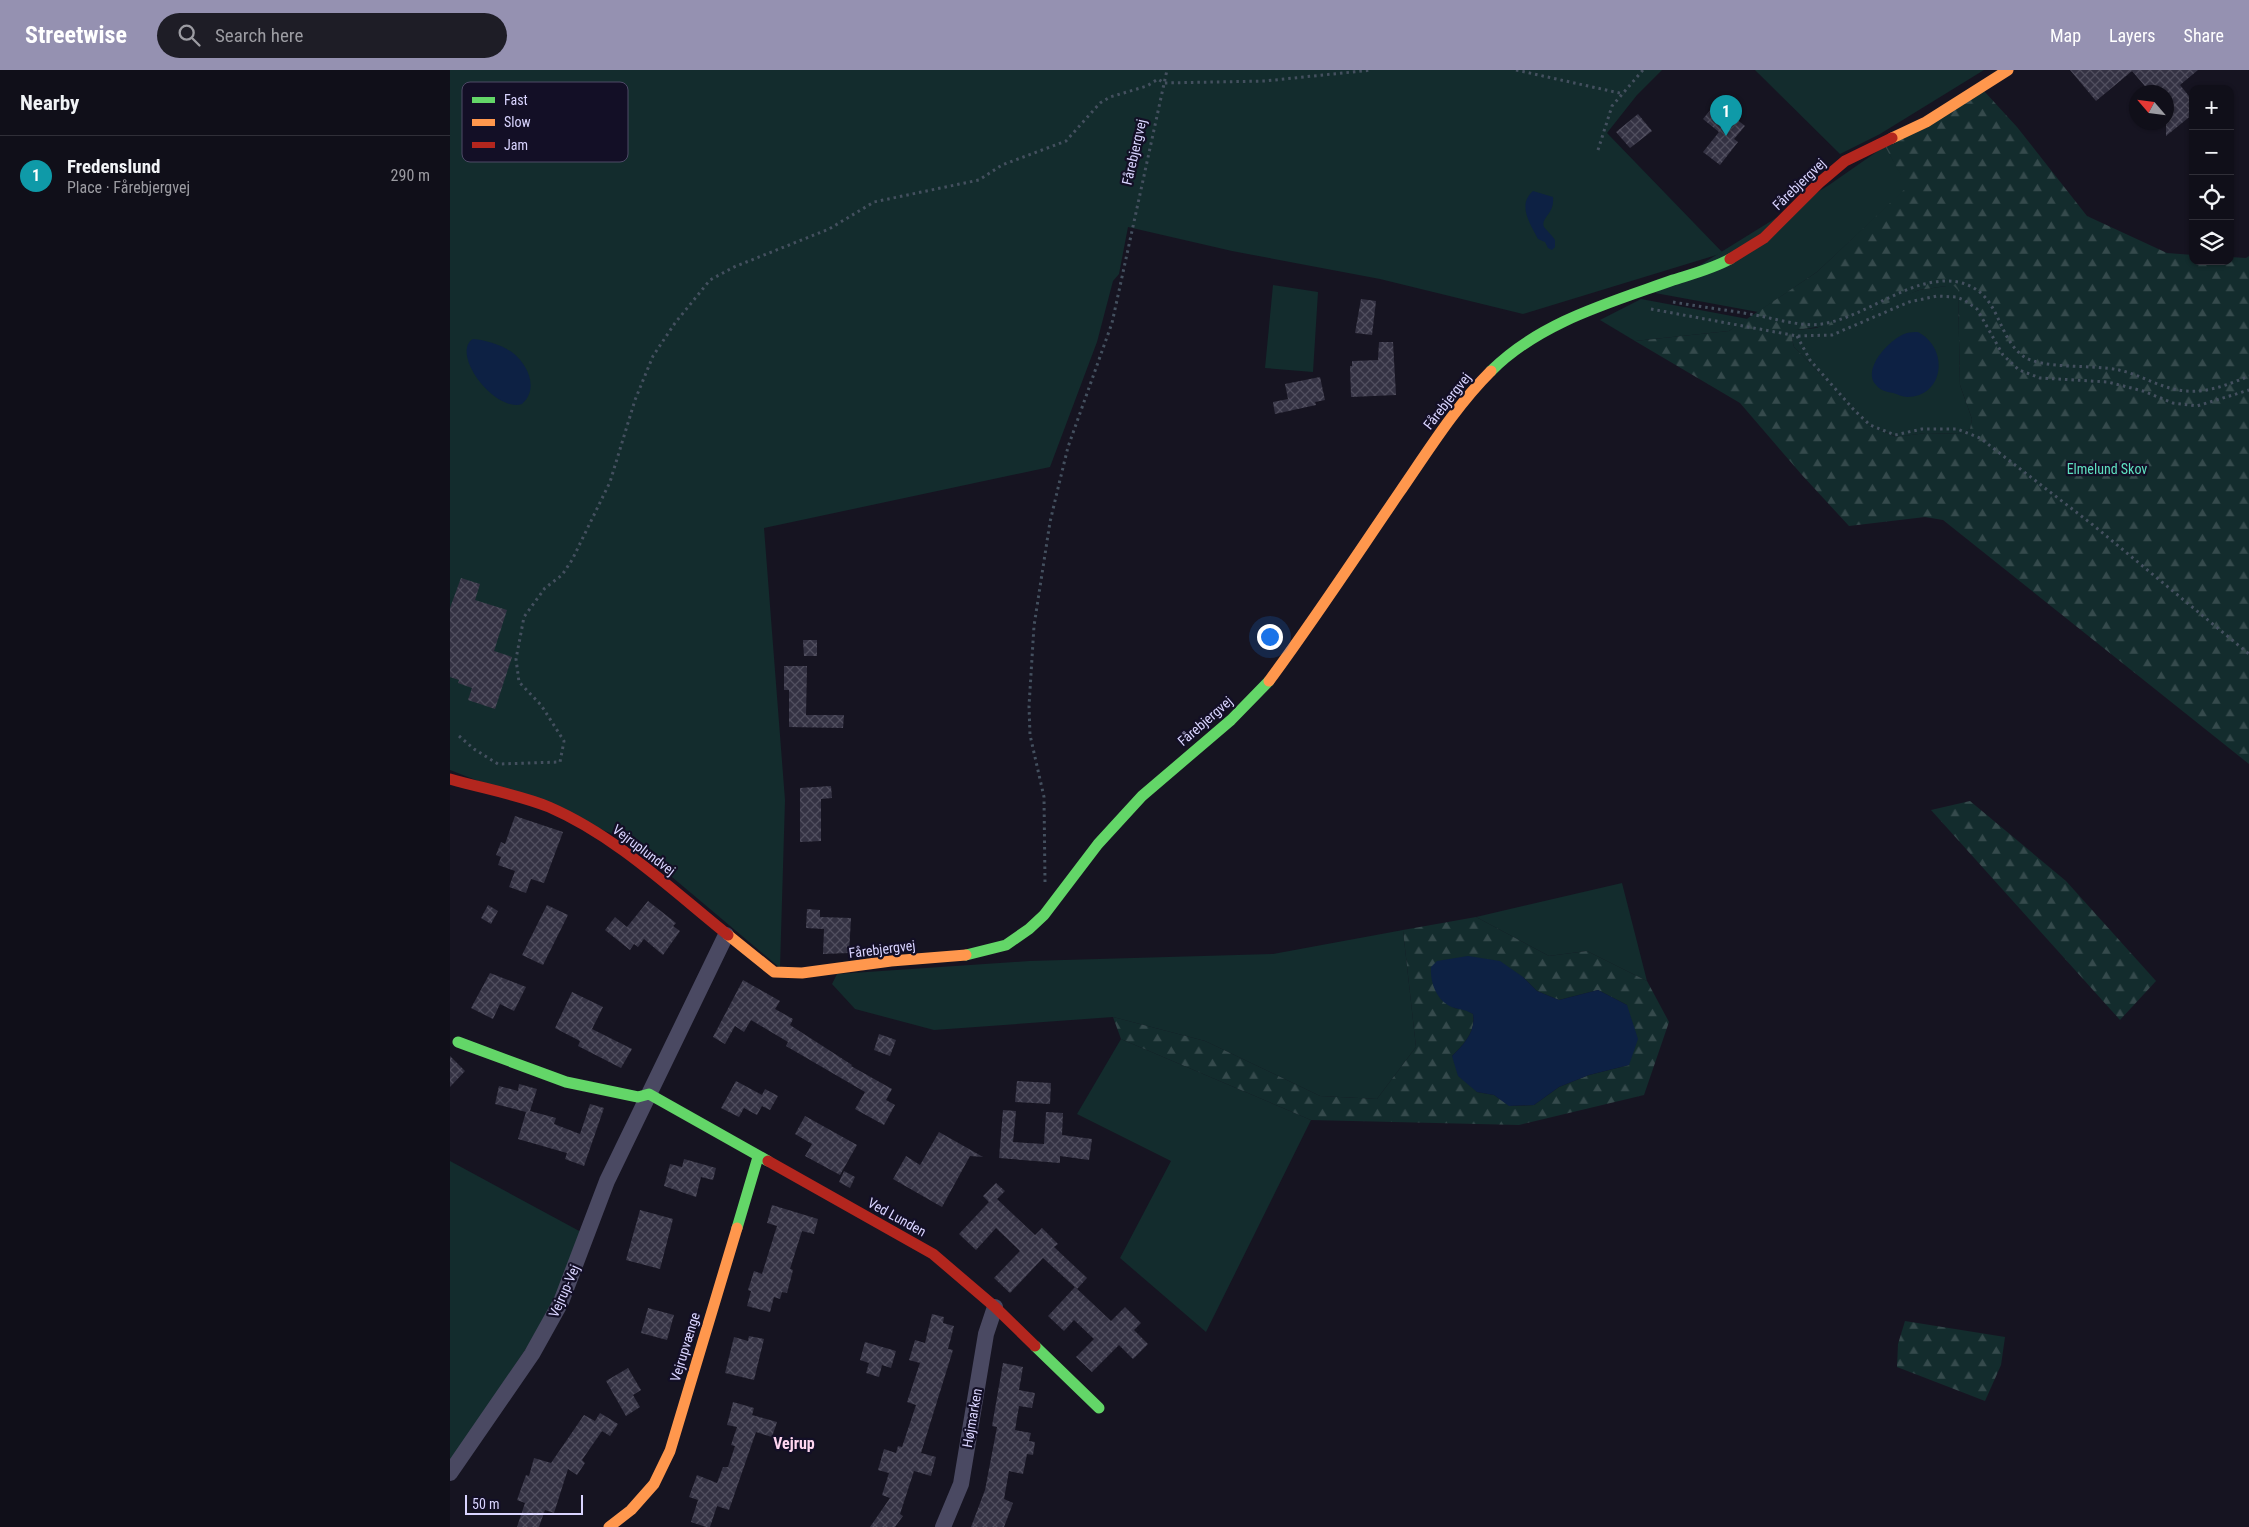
<!DOCTYPE html>
<meta charset="utf-8">
<style>
body{margin:0;font-family:"Roboto Condensed",sans-serif;background:#1e1d26;color:#f1f3f6}
.controls{position:absolute;right:15px;top:15px;display:grid;overflow:hidden;border-radius:10px;box-shadow:0 1px 4px #0004}
.controls button{width:45px;height:45px;display:grid;place-items:center;padding:0;border:0;border-bottom:1px solid #302f38;background:#100f19;color:#f1f3f6;font:25px sans-serif}
.compass{position:absolute;left:1679px;top:15px;width:45px;height:45px;border-radius:50%;background:#100f19;box-shadow:0 1px 4px #0004;rotate:298deg}
.scale{position:absolute;left:15px;bottom:12px;width:118px;box-sizing:border-box;padding-left:5px;border:2px solid #d9d4ff;border-top:0;font-size:14px;line-height:18px;white-space:nowrap;color:#d9d4ff;-webkit-text-stroke:4px #130f26;paint-order:stroke}
.you{position:absolute;left:819px;top:566px;width:18px;height:18px;margin:-12px;border:4px solid #fff;border-radius:50%;background:#1a73e8;box-shadow:0 0 0 8px #1a73e833}
.badge{display:grid;place-items:center;width:32px;height:32px;border-radius:50%;background:#9591b1;color:#fff;font-size:16px;font-weight:700}
.pin{position:absolute;translate:-50% -41px;filter:drop-shadow(0 1px 2px #0008)}
.pin::after{content:'';position:absolute;top:26px;width:18px;height:15px;background:inherit;clip-path:polygon(0 0,100% 0,50% 100%)}
.list{margin:0;padding:0;list-style:none}
h2{display:flex;justify-content:space-between;align-items:center;height:65px;margin:0;padding:0 20px;font-size:21px}
h2 small{font-size:16px;font-weight:400;color:#9c9ca2}
.list li{display:grid;grid-template-columns:32px 1fr auto;gap:15px;align-items:center;box-sizing:border-box;height:80px;padding:0 20px;border-top:1px solid #302f38}
.list b{display:block;font-size:19px;white-space:nowrap}
.list p{margin:0;font-size:16px;white-space:nowrap;color:#9c9ca2}
.list em{font-size:16px;font-style:normal;color:#9c9ca2}
.icon{flex:none;width:28px;height:28px;fill:none;stroke:currentColor;stroke-width:2;stroke-linecap:round;stroke-linejoin:round}
.map{position:relative;flex:none;width:1799px;height:1457px;overflow:hidden}
header{display:flex;align-items:center;gap:30px;box-sizing:border-box;height:70px;padding:0 25px;background:#9591b1;color:#fff}
header strong{font-size:24px}
nav{display:flex;gap:28px;margin-inline-start:auto;font-size:18px}
.search{width:350px;height:45px;background:#1e1d26;display:flex;align-items:center;gap:12px;box-sizing:border-box;padding:0 18px;border-radius:28px;color:#9c9ca2;font-size:19px}
main{display:flex}
aside{flex:1;background:#100f19}
.map>svg:first-child{display:block}
.green{fill:#132c2d}
.forest{fill:url(#forest-firs);fill-rule:evenodd}
.water{fill:#0d2144}
.building{fill:url(#building-cross-hatch)}
.lines{fill:none;stroke-linecap:round;stroke-linejoin:round}
.path{stroke:#44505f;stroke-width:3;stroke-dasharray:2.5 4;stroke-linecap:butt}
.street{stroke:#4a4962;stroke-width:16}
.fast{stroke:#63d668;stroke-width:11}
.slow{stroke:#ff974d;stroke-width:11}
.jam{stroke:#b3261e;stroke-width:11}
.labels{text-anchor:middle;dominant-baseline:central;stroke-width:4.5;stroke-linejoin:round;paint-order:stroke}
.street-label{font-size:14px;fill:#d9d4ff;stroke:#130f26}
.park-label{font-size:14px;fill:#5fe0c0;stroke:#130f26}
.quarter-label{font-size:16px;font-weight:bold;fill:#ffd6f0;stroke:#130f26}
.key{fill:#130f26;stroke:#4e4a67;stroke-width:1}
.key-label{font-size:14px;fill:#d9d4ff}
</style>
<header>
<strong>Streetwise</strong>
<div class="search"><svg class="icon" aria-label="search" viewBox="0 0 24 24"><circle cx="10" cy="10" r="6"/><path d="M15 15l6 6"/></svg>Search here</div>
<nav><a>Map</a><a>Layers</a><a>Share</a></nav>
</header>
<main>
<aside>
<h2>Nearby<small></small></h2>
<ul class="list">
<li><span class="badge" style="background:#0f9aa8">1</span><div><b>Fredenslund</b><p>Place · Fårebjergvej</p></div><em>290 m</em></li>
</ul>
</aside>
<div class="map">
<svg width="1799" height="1457" viewBox="0 0 1799 1457">
<defs>
<pattern id="forest-firs" width="22" height="20" patternUnits="userSpaceOnUse" patternTransform="scale(1.25)"><rect width="22" height="20" fill="#132c2d"/><path d="M5 1l3.5 6h-7zM16 11l3.5 6h-7z" fill="#354a4c"/></pattern>
<pattern id="building-cross-hatch" width="8" height="8" patternUnits="userSpaceOnUse" patternTransform="scale(1.25)"><rect width="8" height="8" fill="#343243"/><path d="M0 0l8 8M0 8l8-8" fill="none" stroke="#514f5f"/></pattern>
</defs>
<rect width="100%" height="100%" fill="#161421"/>
<!-- green -->
<g class="green">
<path d="M0 0H1212L1187 25 1157 63 1273 183 1073 244 930 209 782 181 678 157 669 204 663 211 647 272 600 397 314 458 335 730 330 898 178 770 0 700Z"/>
<path d="M1305 0H1534L1430 64 1390 84Z"/>
<path d="M1435 76 1458 117 1367 202 1308 242 1205 223 1379 115Z"/>
<path d="M823 215 868 222 863 302 815 298Z"/>
<path d="M1496 216H1504L1508 219 1510 315 1522 349 1520 359 1512 364 1476 363 1447 367 1419 355 1344 277 1342 269 1345 260 1366 258 1469 220Z"/>
<path d="M1191 229 1298 249 1279 261 1185 271 1150 250Z"/>
<path d="M1172 813 1197 911 1137 881 1099 886 1026 847Z"/>
<path d="M953 860 966 977 927 1029 870 1026 755 971 663 947 484 960 405 939 382 914 387 904 579 891 823 884Z"/>
<path d="M671 969 861 1050 756 1262 670 1188 721 1091 627 1044Z"/>
<path d="M0 1091 133 1163 103 1238 0 1393Z"/>
</g>
<!-- forest -->
<g class="forest">
<path d="M1534 21 1567 57 1637 146 1717 183 1743 185V191H1780V187L1796 188 1799 186V694L1493 450 1475 447 1399 456 1352 405 1290 333 1185 271 1279 261 1367 202 1457 117 1435 76ZM1496 216H1504L1508 220 1510 315 1522 349 1520 359 1512 364 1476 363 1446 367 1419 355 1344 277 1342 269 1346 260 1389 254 1469 220Z"/>
<path d="M1520 731 1616 811 1706 911 1670 950 1481 740Z"/>
<path d="M1026 847 1099 886 1137 881 1197 911 1219 952 1194 1025 1069 1055 861 1050 671 969 663 947 755 971 870 1026 927 1029 966 977 953 860ZM1073 907 1087 921 1109 930 1148 920 1177 935 1179 995 1139 1005 1109 1017 1084 1035 1060 1036 1044 1025 1027 1022 1002 986C1014 974 1026 962 1023 944L1015 939 1003 938Z"/>
<path d="M1455 1251 1555 1267 1551 1295 1535 1331 1447 1297 1448 1274Z"/>
</g>
<!-- water -->
<g class="water">
<path d="M1083 121 1103 127C1105 144 1090 148 1094 157 1097 161 1102 165 1105 170V177L1102 180 1098 178 1095 172 1088 169C1080 153 1067 135 1083 121Z"/>
<path d="M1468 262C1500 279 1494 327 1457 327 1453 327 1447 324 1443 323 1436 322 1430 320 1426 315 1411 298 1442 267 1457 263 1460 262 1465 262 1468 262Z"/>
<path d="M23 269C36 270 52 275 63 283 78 295 89 319 72 334 44 343 0 283 23 269Z"/>
<path d="M1018 886 1050 891 1073 907 1087 921 1109 930 1148 920 1177 935 1188 969 1179 995 1139 1005 1109 1017 1084 1035 1059 1036 1044 1025 1027 1022 1008 1006 1002 986C1014 974 1026 962 1023 944 1016 940 1013 940 1005 938 987 933 980 913 981 897L987 891Z"/>
</g>
<!-- building -->
<g class="building">
<path d="M1620 0H1748L1730 15 1743 31V44L1716 66V22H1700L1682 1 1646 31Z"/>
<path d="M1266 33 1295 56 1284 69 1288 72 1270 95 1253 82 1269 62 1253 49Z"/>
<path d="M1188 44 1202 61 1180 78 1166 62Z"/>
<path d="M911 229 926 231 922 265 905 263Z"/>
<path d="M929 272H943L946 325 901 327 900 296H902V291L928 290Z"/>
<path d="M870 307 875 330 865 332 866 335 825 344 823 332 838 329 835 314Z"/>
<path d="M11 508 30 514 25 530 57 540 44 581 62 587 45 639 18 630 22 618 8 613 9 610 0 607V538Z"/>
<path d="M353 570H367V586H354Z"/>
<path d="M334 596H357L356 645H394L393 658 339 657V620H334Z"/>
<path d="M381 716 382 728 371 729V771L350 772V718Z"/>
<path d="M65 746 113 762 94 813 81 809 76 823 59 817 65 801 48 795 51 787 46 785 51 772 55 774Z"/>
<path d="M198 831 226 853 223 856 230 861 213 885 194 869 188 877 184 874 180 880 155 860 165 847 177 857Z"/>
<path d="M38 835 48 841 41 854 31 848Z"/>
<path d="M97 835 118 845 93 895 72 885Z"/>
<path d="M357 839 370 840V847L401 848 399 883 373 884 374 859 356 858Z"/>
<path d="M40 903 76 917 64 941 50 934 43 949 21 938Z"/>
<path d="M293 910 330 931 325 939 343 949 340 955 402 995 401 996 442 1019 436 1030 445 1035 434 1055 405 1039 415 1022 336 976 338 972 301 950 294 962 285 956 275 974 263 967Z"/>
<path d="M122 922 153 937 142 959 182 979 171 998 128 976 130 971 105 958Z"/>
<path d="M429 964 446 970 440 986 424 980Z"/>
<path d="M0 986 15 1001 0 1017Z"/>
<path d="M286 1011 312 1025 315 1019 328 1026 320 1040 312 1036 307 1045 294 1038 289 1047 271 1038Z"/>
<path d="M567 1011 601 1013 600 1034 565 1032Z"/>
<path d="M69 1014 87 1019 80 1041 106 1048 104 1054 130 1064 140 1034 154 1038 134 1096 115 1089 117 1083 68 1069 76 1042 45 1034 49 1016 68 1021Z"/>
<path d="M553 1040 566 1041 563 1072 594 1074 596 1042 613 1043 612 1065 642 1069 639 1090 610 1086V1093L549 1088Z"/>
<path d="M355 1046 407 1075 390 1105 355 1086 362 1074 345 1064Z"/>
<path d="M489 1062 533 1087 520 1086 492 1137 443 1109 456 1086 470 1095Z"/>
<path d="M234 1089 266 1098 263 1110 251 1107 246 1127 214 1116 220 1094 232 1097Z"/>
<path d="M394 1101 405 1107 400 1118 389 1112Z"/>
<path d="M546 1113 555 1121 547 1129 585 1165 592 1158 608 1174 604 1177 637 1208 627 1219 593 1188 560 1223 544 1208 570 1181 546 1158 526 1180 509 1164 539 1132 533 1126Z"/>
<path d="M322 1135 368 1149 364 1164 352 1161 340 1199 343 1200 337 1223 332 1222 330 1229 324 1227 320 1242 297 1236 301 1221 298 1220 304 1201 312 1204 327 1156 317 1153Z"/>
<path d="M190 1140 223 1149 210 1199 176 1190Z"/>
<path d="M625 1217 661 1251 675 1237 691 1253 684 1260 698 1274 683 1289 669 1275 642 1302 626 1287 644 1269 624 1250 614 1261 598 1246Z"/>
<path d="M198 1238 224 1245 217 1270 191 1263Z"/>
<path d="M482 1244 494 1247 493 1253 504 1256 498 1279 503 1280 471 1383 486 1387 481 1406 464 1401 450 1444 453 1446 445 1457H420L440 1428 432 1425 439 1403 428 1400 434 1379 446 1383 448 1376 452 1377 466 1335 457 1332 470 1293 459 1290 465 1270 475 1273Z"/>
<path d="M299 1266 314 1269 304 1310 275 1303 284 1267 298 1271Z"/>
<path d="M415 1272 446 1281 441 1298 432 1295 429 1307 416 1303 419 1293 410 1290Z"/>
<path d="M553 1293 573 1297 569 1320 585 1323 582 1338 569 1336 565 1360 581 1363 579 1371 585 1372 583 1385 577 1384 573 1404 559 1401 554 1429 563 1433 554 1457H521L535 1420 547 1357 542 1356Z"/>
<path d="M178 1298 191 1320 183 1325 190 1337 176 1346 156 1311Z"/>
<path d="M283 1332 304 1338 302 1345 327 1352 322 1367 306 1362 279 1440 267 1436 260 1457H256L241 1452 248 1430 239 1427 247 1405 267 1413 273 1397H278L285 1376 281 1375 287 1357 277 1355Z"/>
<path d="M150 1343 168 1354 160 1366 152 1361 132 1390 135 1393 127 1405 118 1399 104 1443 95 1440 89 1457H67L75 1433 67 1430 76 1405 79 1406 84 1388 101 1393 134 1345 145 1351Z"/>
</g>
<g class="lines">
<!-- path -->
<g class="path">
<path d="M1066 0 1174 24"/>
<path d="M1148 80 1162 36 1193 0"/>
<path d="M1223 232C1251 237 1278 240 1305 245 1327 249 1351 257 1372 254 1417 247 1462 204 1508 212 1551 221 1545 265 1573 286 1593 300 1642 294 1669 300 1692 305 1713 320 1737 321 1757 323 1780 314 1799 306"/>
<path d="M1201 239 1347 266 1382 265 1459 232 1487 226 1506 227 1514 230 1527 239 1553 285 1569 300 1590 308 1658 312 1693 321 1723 333 1747 336 1799 320"/>
<path d="M1347 266 1360 290 1404 340 1420 355 1445 365 1472 359H1507L1530 368 1643 455 1799 584"/>
<path d="M9 666 24 679 48 694 110 692 114 671 91 635 69 612 66 589 74 547 95 518 112 505 122 490 160 412 185 330 203 286 225 253 260 210 284 197 379 159 424 132 529 110 552 95 616 71 650 33 660 27 697 16 708 9 714 13 815 11 922 0"/>
<path d="M595 812 594 727 580 665 579 636 584 556 600 452 609 414 618 377 662 253 717 0"/>
</g>
<!-- street -->
<g class="street">
<path d="M0 1403 82 1284 111 1232 157 1111 276 865"/>
<path d="M493 1457 511 1414 536 1264 545 1237"/>
</g>
<!-- fast -->
<g class="fast">
<path d="M1041 301C1090 252 1159 233 1223 210 1242 204 1262 199 1280 189"/>
<path d="M516 885 556 875 579 859 594 845 648 774 692 726 781 650 819 611"/>
<path d="M8 972 116 1012 188 1027 199 1024 318 1091"/>
<path d="M287 1158 308 1087"/>
<path d="M585 1276 649 1338"/>
</g>
<!-- slow -->
<g class="slow">
<path d="M1442 68 1476 52 1558 0"/>
<path d="M819 611C864 550 906 486 949 423 978 381 1005 337 1041 301"/>
<path d="M278 865 324 902 352 903 441 891 516 885"/>
<path d="M159 1457 181 1440 204 1414 220 1381 287 1158"/>
</g>
<!-- jam -->
<g class="jam">
<path d="M1280 189 1314 168 1369 113 1395 91 1442 68"/>
<path d="M0 709C31 718 70 725 99 737 166 766 222 820 278 865"/>
<path d="M318 1091 483 1184 545 1237 585 1276"/>
</g>
</g>
<g class="labels">
<!-- street labels -->
<g class="street-label">
<text transform="translate(684 82) rotate(-77)">Fårebjergvej</text>
<text transform="translate(1349 114) rotate(-44)">Fårebjergvej</text>
<text transform="translate(997 331) rotate(-52)">Fårebjergvej</text>
<text transform="translate(755 651) rotate(-41)">Fårebjergvej</text>
<text transform="translate(194 780) rotate(37)">Vejruplundvej</text>
<text transform="translate(432 879) rotate(-7)">Fårebjergvej</text>
<text transform="translate(447 1147) rotate(29)">Ved Lunden</text>
<text transform="translate(114 1221) rotate(-66)">Vejrup-Vej</text>
<text transform="translate(235 1277) rotate(-73)">Vejrupvænge</text>
<text transform="translate(522 1348) rotate(-80)">Højmarken</text>
</g>
<!-- park labels -->
<g class="park-label">
<text x="1657" y="399">Elmelund Skov</text>
</g>
<!-- quarter labels -->
<g class="quarter-label">
<text x="344" y="1373">Vejrup</text>
</g>
</g>
<!-- legend -->
<rect x="12" y="12" width="166" height="80" rx="8" class="key"/>
<rect x="22" y="27" width="23" height="6" fill="#63d668"/>
<rect x="22" y="49" width="23" height="7" fill="#ff974d"/>
<rect x="22" y="72" width="23" height="6" fill="#b3261e"/>
<g class="key-label">
<text x="54" y="35">Fast</text>
<text x="54" y="57">Slow</text>
<text x="54" y="80">Jam</text>
</g>
</svg>
<div class="controls">
<button>+</button>
<button>−</button>
<button><svg class="icon" aria-label="locate" viewBox="0 0 24 24"><circle cx="12" cy="12" r="6"/><path d="M12 2v4M12 18v4M2 12h4M18 12h4"/></svg></button>
<button><svg class="icon" aria-label="layers" viewBox="0 0 24 24"><path d="M12 4l9 5-9 5-9-5zM3 14l9 5 9-5"/></svg></button>
</div>
<svg class="compass" viewBox="-18 -18 36 36"><path d="M0-13l5 13h-10z" fill="#e53935"/><path d="M0 13l5-13h-10z" fill="#9c9ca2"/></svg>
<div class="scale">50 m</div>
<div class="you"></div>
<div class="pin badge" style="left:1276px;top:66px;background:#0f9aa8">1</div>
</div>
</main>
